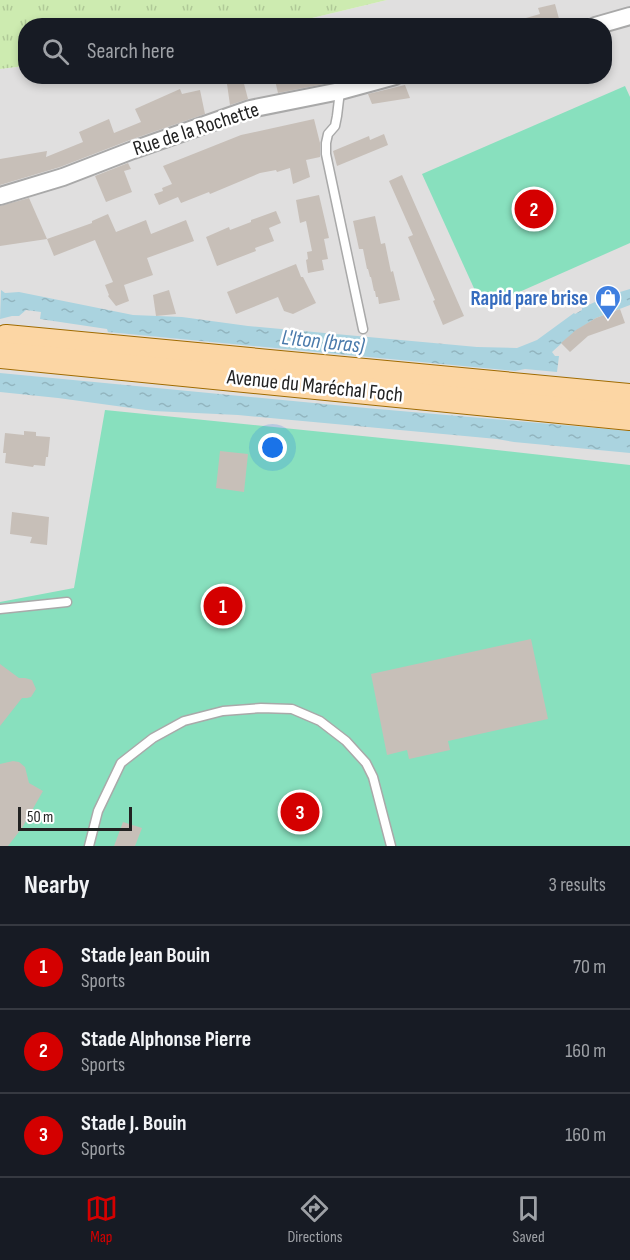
<!DOCTYPE html>
<meta charset="utf-8">
<style>
body{margin:0;font-family:"Sofia Sans Condensed",sans-serif;background:#242831;color:#f1f3f6}
.scale{position:absolute;left:18px;bottom:15px;width:114px;box-sizing:border-box;padding-left:6px;border:3px solid #222;border-top:0;font-size:16px;line-height:21px;white-space:nowrap;color:#222;-webkit-text-stroke:4px #fff;paint-order:stroke}
.you{position:absolute;left:273px;top:448px;width:21px;height:21px;margin:-15px;border:4px solid #fff;border-radius:50%;background:#1a73e8;box-shadow:0 0 0 9px #1a73e833}
.badge{display:grid;place-items:center;width:39px;height:39px;border-radius:50%;background:#d40000;color:#fff;font-size:20px;font-weight:700}
.pin{position:absolute;translate:-50% -50%;border:3px solid #fff;box-shadow:0 2px 6px #0006}
.list{margin:0;padding:0;list-style:none}
h2{display:flex;justify-content:space-between;align-items:center;height:78px;margin:0;padding:0 24px;font-size:26px}
h2 small{font-size:20px;font-weight:400;color:#9ea1a6}
.list li{display:grid;grid-template-columns:39px 1fr auto;gap:18px;align-items:center;box-sizing:border-box;height:84px;padding:0 24px;border-top:2px solid #363941}
.list b{display:block;font-size:22px;white-space:nowrap}
.list p{margin:0;font-size:20px;white-space:nowrap;color:#9ea1a6}
.list em{font-size:20px;font-style:normal;color:#9ea1a6}
.icon{flex:none;width:33px;height:33px;fill:none;stroke:currentColor;stroke-width:2;stroke-linecap:round;stroke-linejoin:round}
.map{position:relative;flex:none;width:630px;height:846px;overflow:hidden}
.search{position:absolute;background:#171b24;box-shadow:0 3px 9px #0003;left:18px;right:18px;top:18px;height:66px;display:flex;align-items:center;gap:15px;box-sizing:border-box;padding:0 21px;border-radius:24px;color:#9ea1a6;font-size:22px}
.sheet{height:330px;background:#171b24}
nav{display:flex;justify-content:space-around;align-items:center;box-sizing:border-box;height:84px;border-top:2px solid #363941;background:#171b24;font-size:16px;color:#9ea1a6}
nav a{display:grid;justify-items:center;gap:3px}
nav .on{color:#d40000}
.map>svg:first-child{display:block}
.residential{fill:#e0dfdf}
.grass{fill:url(#grass-tufts)}
.pitch{fill:#88e0be}
.water{fill:url(#water-ripples)}
.building{fill:#c7bfb8}
.lines{fill:none;stroke-linecap:round;stroke-linejoin:round}
.service-casing{stroke:#a9a9a9;stroke-width:11}
.minor-casing{stroke:#a9a9a9;stroke-width:20}
.primary-casing{stroke:#a06b00;stroke-width:28}
.service{stroke:#fff;stroke-width:8}
.minor{stroke:#fff;stroke-width:16}
.primary{stroke:#fcd6a4;stroke-width:26}
.labels{text-anchor:middle;dominant-baseline:central;stroke-width:5;stroke-linejoin:round;paint-order:stroke}
.street-label{font-size:21px;fill:#222;stroke:#fff}
.shop-label{font-size:21px;font-weight:bold;fill:#366cbe;stroke:#fff;text-anchor:end}
.water-label{font-size:22px;font-style:italic;fill:#4a7aab;stroke:#fff}
</style>
<div class="map">
<svg width="630" height="846" viewBox="0 0 630 846">
<defs>
<pattern id="grass-tufts" width="24" height="20" patternUnits="userSpaceOnUse" patternTransform="scale(1.5)"><rect width="24" height="20" fill="#cdebb0"/><path d="M3 7l-1-3M5 7V3M7 7l1-3M15 17l-1-3M17 17v-4M19 17l1-3" fill="none" stroke="#b0c997"/></pattern>
<pattern id="water-ripples" width="26" height="14" patternUnits="userSpaceOnUse" patternTransform="scale(1.5)"><rect width="26" height="14" fill="#aad3df"/><path d="M2 4q2-2 4 0t4 0M15 11q2-2 4 0t4 0" fill="none" stroke="#92b5bf"/></pattern>
</defs>
<rect width="100%" height="100%" fill="#f2efe9"/>
<!-- residential -->
<path class="residential" d="M387 0H630V846H0V69L25 66 26 76H604V26L283 25Z"/>
<!-- grass -->
<path class="grass" d="M0 0H387L283 25 26 26 25 66 0 69Z"/>
<!-- pitch -->
<g class="pitch">
<path d="M625 86 630 97V243L483 308 422 174Z"/>
<path d="M105 410 451 445 630 465V846H0V602L74 588Z"/>
</g>
<!-- water -->
<g class="water">
<path d="M630 289V305L596 318 574 332 552 352 555 356H559L557 372 525 369 515 371 108 332 107 329 40 319 41 312 26 310 19 316H12L0 319 1 290 5 293 19 292 133 315 182 317 248 326 477 347 517 348 537 340 574 313 575 314 582 310V308L610 295Z"/>
<path d="M0 373 366 408 630 431V453L514 442 497 439 238 415 153 411 58 398 0 392Z"/>
</g>
<!-- building -->
<g class="building">
<path d="M555 4 561 26H513L512 22 540 14 538 8Z"/>
<path d="M274 76H333L334 82 278 93Z"/>
<path d="M243 80 248 99 230 105 227 84Z"/>
<path d="M405 85 410 98 372 104 368 94Z"/>
<path d="M180 89 182 94 200 90 205 114 130 140 60 167 0 185V159L47 151 46 157 83 142 79 132 109 119 114 133 141 122 135 109Z"/>
<path d="M314 119 320 143V157L306 160 310 177 293 184 290 168 277 172 276 170 260 173 210 194 209 192 181 203 178 197 159 205 154 194 163 191 162 188 172 184 163 166 241 135Z"/>
<path d="M384 134 388 145 337 166 333 151 369 136 370 140Z"/>
<path d="M128 163 131 169 124 171 132 192 106 202 95 176Z"/>
<path d="M402 175 464 316 443 325 433 301 435 300 408 237 413 235 389 181Z"/>
<path d="M319 195 329 238 324 239 328 259 322 260 324 270 308 273 306 260 308 259 307 252 312 251 306 221 300 223 296 200Z"/>
<path d="M29 198 47 239 0 246V206Z"/>
<path d="M276 211 281 223 269 228 274 241 255 248 256 251 217 266 206 237 229 227 230 230 251 222V220Z"/>
<path d="M108 214 116 232 146 220 151 234 186 220 194 241 147 258 153 275 124 285 129 301 116 306 108 296 109 295 105 285 113 282 95 240 54 256 47 239 92 223V221Z"/>
<path d="M375 216 381 244 385 243 391 272 393 271 400 300 379 304 378 297H376L375 291H374L371 277H370L368 269H367L363 249H359L353 221Z"/>
<path d="M296 264 301 277H303L316 303 293 314 284 311 278 297 236 314 227 292Z"/>
<path d="M169 290 176 314 156 316 153 295Z"/>
<path d="M620 309 625 323 588 336 570 352 561 343 576 330 596 318Z"/>
<path d="M24 431 36 432V436L50 437 48 457H46L45 466 34 465 33 467 5 463 6 453H3L5 433 24 435Z"/>
<path d="M220 451 248 454 244 492 216 488Z"/>
<path d="M12 512 49 517 47 545 30 543 32 537 10 534Z"/>
<path d="M531 639 548 719 448 741 450 750 409 759 407 750 387 755 371 674Z"/>
<path d="M0 664 19 678H25L32 680 36 689 31 697 27 698H22L0 726Z"/>
<path d="M13 761 19 762 25 767 29 783 43 791 22 828 8 846H0V764Z"/>
<path d="M123 822 142 828 135 846H114Z"/>
</g>
<g class="lines">
<defs>
<g id="service">
<path d="M340 91 337 116 335 126 328 134 326 143V154L363 329"/>
<path d="M0 609 67 602"/>
<path d="M89 846 98 811 121 763 153 738 184 721 223 711 261 708 292 709 320 721 346 741 366 763 373 777 391 846"/>
</g>
<g id="minor">
<path d="M595 26 630 16"/>
<path d="M0 196 63 177 133 150 250 109 340 91 395 76"/>
</g>
<g id="primary">
<path d="M6 338 630 397"/>
<path d="M0 355 630 417"/>
</g>
</defs>
<!-- service casing -->
<use href="#service" class="service-casing"/>
<!-- minor casing -->
<use href="#minor" class="minor-casing"/>
<!-- primary casing -->
<use href="#primary" class="primary-casing"/>
<!-- service -->
<use href="#service" class="service"/>
<!-- minor -->
<use href="#minor" class="minor"/>
<!-- primary -->
<use href="#primary" class="primary"/>
</g>
<!-- icons -->
<defs>
<symbol id="shop-pin" viewBox="-11 -11 22 30"><path d="M0 17L-7.5 6A9.5 9.5 0 1 1 7.5 6Z" fill="#3f7fe0" stroke="#fff"/><path d="M-5-2.5h2.3a2.7 3.5 0 0 1 5.4 0H5L5.5 6h-11ZM-1.5-2.5h3a1.5 2.3 0 0 0-3 0Z" fill="#fff"/></symbol>
</defs>
<g fill-rule="evenodd">
<use href="#shop-pin" x="593" y="283" width="30" height="40"/>
</g>
<g class="labels">
<!-- street labels -->
<g class="street-label">
<text transform="translate(196 129) rotate(-18)">Rue de la Rochette</text>
<text transform="translate(315 386) rotate(6)">Avenue du Maréchal Foch</text>
</g>
<!-- shop labels -->
<g class="shop-label">
<text x="588" y="298">Rapid pare brise</text>
</g>
<!-- water labels -->
<g class="water-label">
<text transform="translate(323 342) rotate(6)">L'Iton (bras)</text>
</g>
</g>
</svg>
<div class="scale">50 m</div>
<div class="you"></div>
<div class="pin badge" style="left:223px;top:606px">1</div>
<div class="pin badge" style="left:534px;top:209px">2</div>
<div class="pin badge" style="left:300px;top:812px">3</div>
<div class="search"><svg class="icon" aria-label="search" viewBox="0 0 24 24"><circle cx="10" cy="10" r="6"/><path d="M15 15l6 6"/></svg>Search here</div>
</div>
<section class="sheet">
<h2>Nearby<small>3 results</small></h2>
<ul class="list">
<li><span class="badge">1</span><div><b>Stade Jean Bouin</b><p>Sports</p></div><em>70 m</em></li>
<li><span class="badge">2</span><div><b>Stade Alphonse Pierre</b><p>Sports</p></div><em>160 m</em></li>
<li><span class="badge">3</span><div><b>Stade J. Bouin</b><p>Sports</p></div><em>160 m</em></li>
</ul>
</section>
<nav>
<a class="on"><svg class="icon" aria-label="map" viewBox="0 0 24 24"><path d="M3 6l6-2 6 2 6-2v14l-6 2-6-2-6 2zM9 4v14M15 6v14"/></svg>Map</a>
<a><svg class="icon" aria-label="directions" viewBox="0 0 24 24"><path d="M12 3l9 9-9 9-9-9zM9 14v-3h6M13 9l2 2-2 2"/></svg>Directions</a>
<a><svg class="icon" aria-label="saved" viewBox="0 0 24 24"><path d="M7 4h10v16l-5-4-5 4z"/></svg>Saved</a>
</nav>
